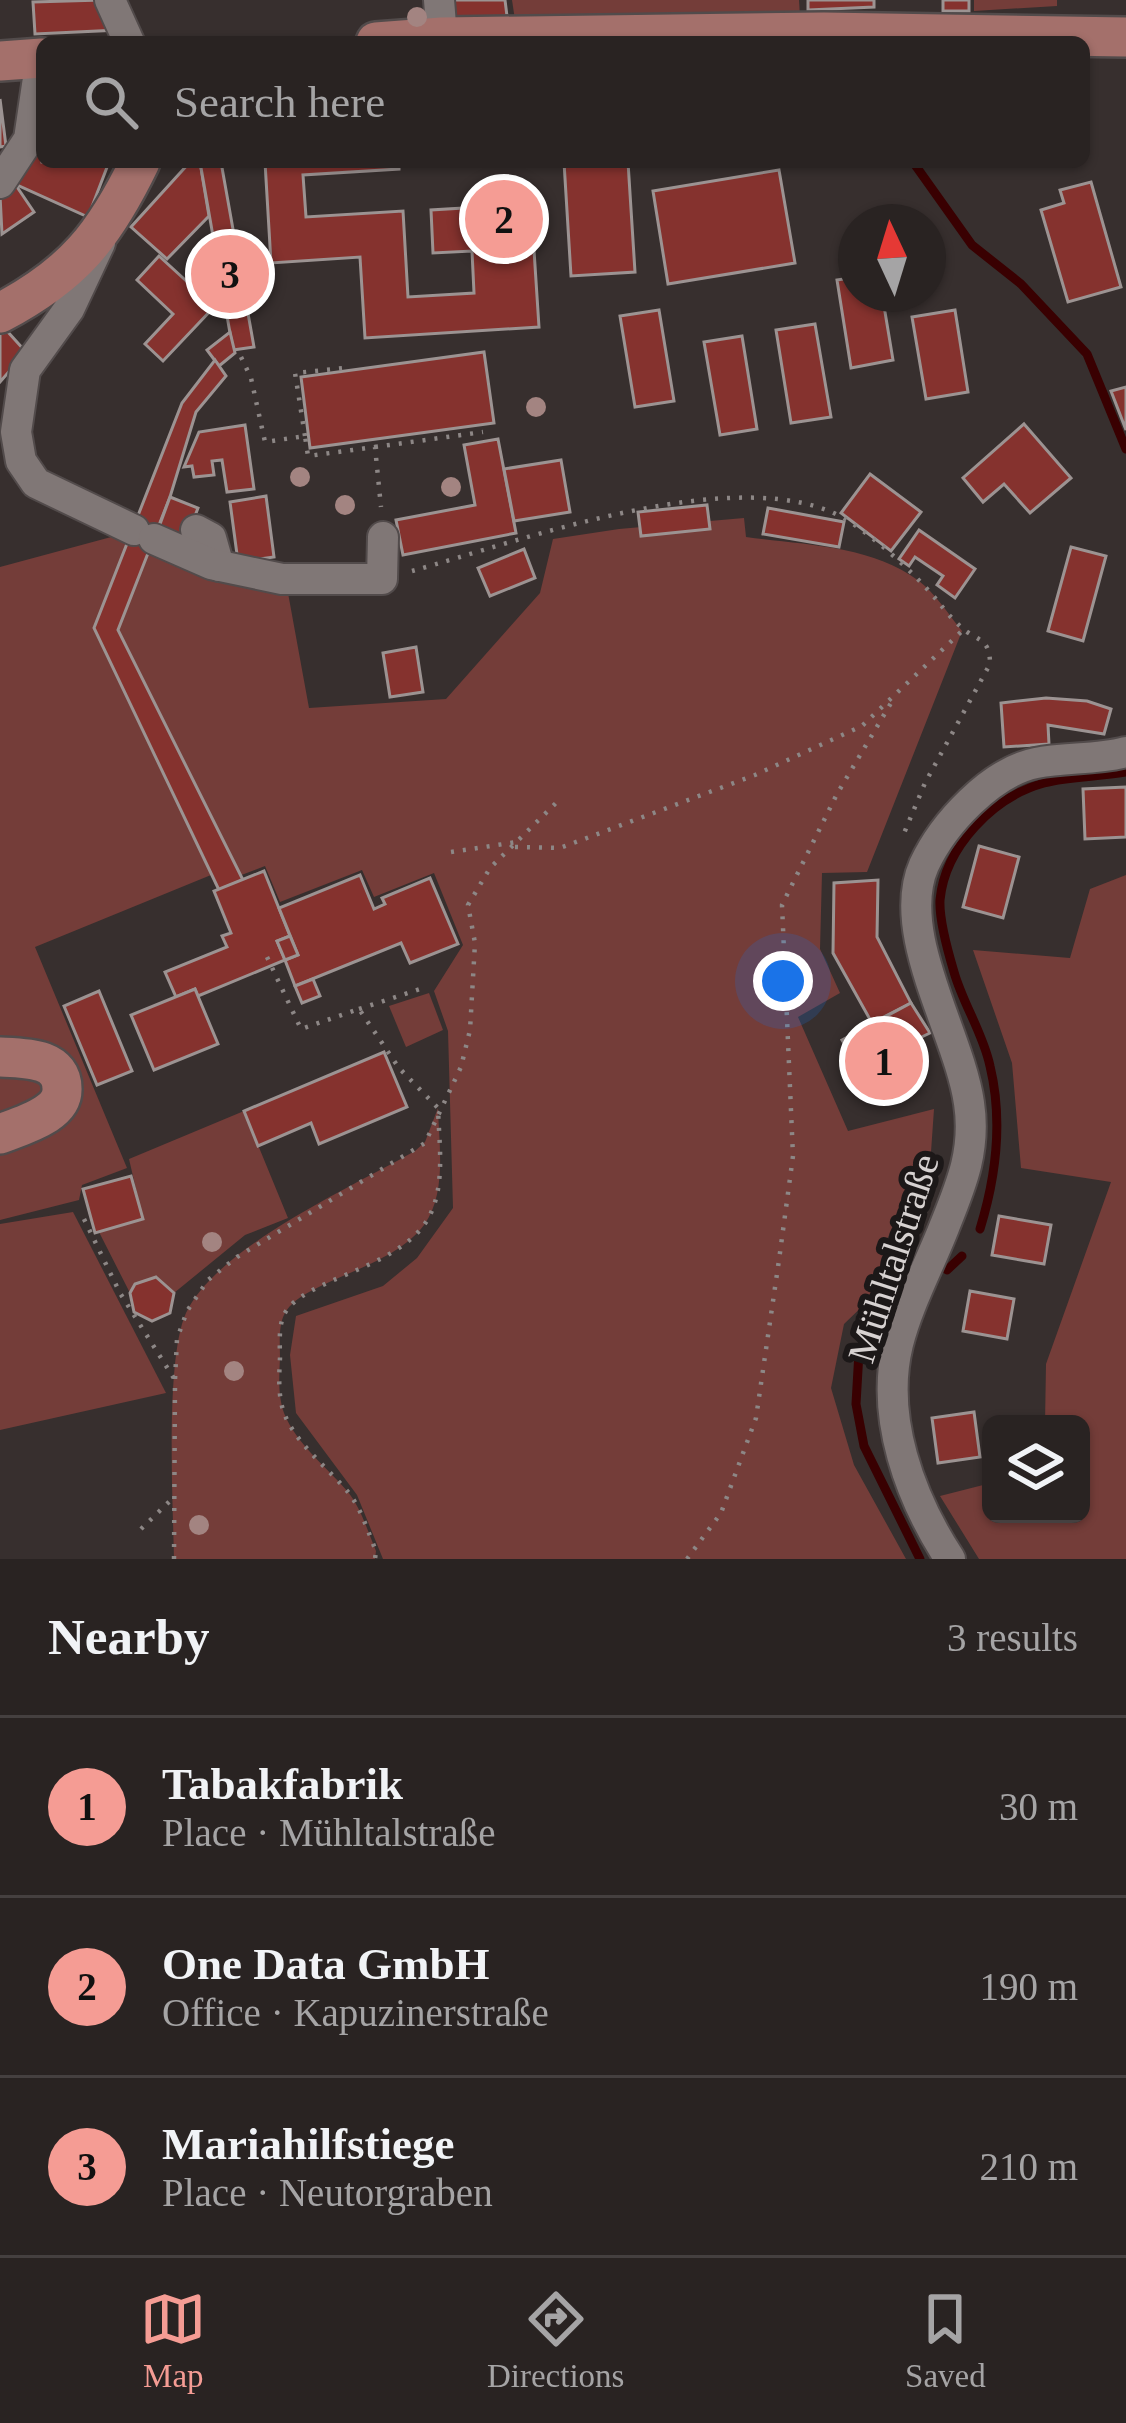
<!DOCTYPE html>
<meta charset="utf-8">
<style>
body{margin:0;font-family:"Times New Roman",serif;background:#312b2a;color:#f1f3f6}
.controls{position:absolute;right:36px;bottom:36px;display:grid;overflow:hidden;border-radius:18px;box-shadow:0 3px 9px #0004}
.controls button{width:108px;height:108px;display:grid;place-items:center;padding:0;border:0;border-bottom:3px solid #454040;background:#292322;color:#f1f3f6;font:60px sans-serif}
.compass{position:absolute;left:838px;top:204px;width:108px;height:108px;border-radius:50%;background:#292322;box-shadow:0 3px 9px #0004;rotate:356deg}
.you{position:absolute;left:783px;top:981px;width:42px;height:42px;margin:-30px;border:9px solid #fff;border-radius:50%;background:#1a73e8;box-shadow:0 0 0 18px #1a73e833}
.badge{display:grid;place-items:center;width:78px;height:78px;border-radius:50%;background:#f59c94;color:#111;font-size:39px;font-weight:700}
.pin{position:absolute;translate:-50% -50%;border:6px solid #fff;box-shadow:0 3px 12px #0006}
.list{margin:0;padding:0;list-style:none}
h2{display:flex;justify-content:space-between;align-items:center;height:156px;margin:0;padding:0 48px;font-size:51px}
h2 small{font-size:39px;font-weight:400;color:#a5a4a5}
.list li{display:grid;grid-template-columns:78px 1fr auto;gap:36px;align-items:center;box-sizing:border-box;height:180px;padding:0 48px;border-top:3px solid #454040}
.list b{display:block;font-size:45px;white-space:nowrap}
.list p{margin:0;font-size:39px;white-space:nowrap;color:#a5a4a5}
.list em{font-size:39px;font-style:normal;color:#a5a4a5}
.icon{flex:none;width:66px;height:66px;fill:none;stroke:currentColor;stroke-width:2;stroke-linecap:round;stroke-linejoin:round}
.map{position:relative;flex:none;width:1126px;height:1559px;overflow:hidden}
.search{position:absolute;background:#292322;box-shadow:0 3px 9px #0004;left:36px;right:36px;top:36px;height:132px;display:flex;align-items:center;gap:30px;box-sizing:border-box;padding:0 42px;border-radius:18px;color:#a5a4a5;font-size:45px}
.sheet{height:696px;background:#292322}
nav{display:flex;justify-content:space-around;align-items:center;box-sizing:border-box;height:168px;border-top:3px solid #454040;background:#292322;font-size:33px;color:#a5a4a5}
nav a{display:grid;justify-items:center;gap:6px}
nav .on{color:#f59c94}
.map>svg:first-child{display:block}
.green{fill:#743d39}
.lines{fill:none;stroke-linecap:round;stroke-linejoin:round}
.stream{stroke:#390001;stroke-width:9}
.building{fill:#85322e;stroke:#9c9392;stroke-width:3}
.minor-casing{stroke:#524b4b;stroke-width:34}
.major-casing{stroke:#524b4b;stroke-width:44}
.path{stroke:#8d8786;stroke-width:4.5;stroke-dasharray:3 9;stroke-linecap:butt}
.minor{stroke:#807776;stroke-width:30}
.major{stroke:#a4706b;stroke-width:39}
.tree{fill:#a38481}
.labels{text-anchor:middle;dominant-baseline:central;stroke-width:12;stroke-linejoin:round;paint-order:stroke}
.street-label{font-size:39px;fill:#d7d2d1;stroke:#1c1818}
</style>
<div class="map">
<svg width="1126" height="1559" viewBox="0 0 1126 1559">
<rect width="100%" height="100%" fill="#372f2e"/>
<!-- green -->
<g class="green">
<path d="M512 0H799L800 17 515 20Z"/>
<path d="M974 0H1057V6L974 11Z"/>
<path d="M744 518 746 537C803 545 871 545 919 581 935 593 949 615 962 631L867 872 822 873 820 949 840 993 798 1017 848 1131 934 1109 931 1152 884 1245 898 1272 844 1324 831 1388 854 1465 906 1559H383L357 1495 296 1413 290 1355 296 1316 383 1286 417 1258 453 1208 448 1031 434 991 463 945 434 873 374 897 362 870 280 902 265 866 215 885 211 875 35 947 127 1168 82 1185 79 1200 0 1220V567L126 533 288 593 309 708 446 699 540 593 553 539 619 529Z"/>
<path d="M1126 875V1559H979L940 1496 991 1483V1514H1081V1424H1045L1046 1364 1111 1182 1021 1168 1012 1063 973 950 1070 958 1090 889Z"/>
<path d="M429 993 443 1030 406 1047 389 1006Z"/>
<path d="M438 1108C439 1145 447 1193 424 1225 391 1270 303 1280 285 1313 278 1325 280 1345 280 1358 279 1377 278 1396 284 1413 296 1444 328 1468 348 1492 361 1508 368 1532 376 1551L375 1559H174C173 1503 165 1359 186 1313 217 1247 352 1187 415 1151L425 1142Z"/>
<path d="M244 1111 288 1218 245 1235 174 1293 156 1277 135 1284 130 1293 99 1232 143 1219 129 1159Z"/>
<path d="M73 1212 166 1393 0 1430V1224Z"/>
</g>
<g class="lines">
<!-- stream -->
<g class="stream">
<path d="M913 162 972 245 1021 284 1087 354 1126 449"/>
<path d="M980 1229C996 1177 1003 1120 990 1066 983 1033 963 1004 954 972 948 952 939 920 940 900 945 847 993 797 1044 783 1071 776 1099 777 1126 772"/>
<path d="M947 1270 962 1256"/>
<path d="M888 1314 859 1352 856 1404 864 1446 920 1559"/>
</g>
</g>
<!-- building -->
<g class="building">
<path d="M102 0 118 30 35 34 33 2Z"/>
<path d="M452 0H505L507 16 454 20Z"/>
<path d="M808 0H874V7L808 10Z"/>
<rect x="943" y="0" width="26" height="11"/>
<path d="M0 99 6 146 0 147Z"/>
<path d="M42 136V162H109L88 217 15 184Z"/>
<path d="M190 162H200L209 216 167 259 131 227Z"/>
<path d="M200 162H221L254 347 233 350Z"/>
<path d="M265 162H399V169L303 175 306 217 403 211 408 297 474 293 472 251 433 253 431 210 531 204 539 327 365 338 360 257 271 263Z"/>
<path d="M564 162H628L635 272 571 276Z"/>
<path d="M779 170 795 263 668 284 653 191Z"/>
<path d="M1091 182 1121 287 1068 302 1041 210 1064 203 1060 190Z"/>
<path d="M15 184 34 212 2 234 0 195Z"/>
<path d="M159 256 194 288 203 279 216 291 208 301 214 307 163 361 145 344 173 314 137 280Z"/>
<path d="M856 277V294H882L893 360 851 368 837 280Z"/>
<path d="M659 310 674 401 635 407 620 316Z"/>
<path d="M955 310 968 392 926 399 912 317Z"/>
<path d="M815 324 831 417 791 423 776 330Z"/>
<path d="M7 331 26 352 0 382V334Z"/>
<path d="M230 332 235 353 219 366 207 350Z"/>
<path d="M742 336 757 429 720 435 704 342Z"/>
<path d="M484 352 494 423 310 448 301 377Z"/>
<path d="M215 360 226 376 196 412 170 497 118 630 243 880 219 890 94 628 182 403Z"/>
<path d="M1126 387V430L1111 391Z"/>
<path d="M1024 424 1071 478 1030 513 1004 484 983 502 963 478Z"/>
<path d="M245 425 254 489 227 492 222 460 212 461 214 475 194 477 192 466 184 467 199 432Z"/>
<path d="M498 439 516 533 403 555 396 520 475 505 464 445Z"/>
<path d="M561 460 570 512 514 521 504 469Z"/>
<path d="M870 474 921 512 891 551 841 513Z"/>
<path d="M266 496 274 557 238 562 230 502Z"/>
<path d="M170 497 198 508 184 545 156 535Z"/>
<path d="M707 505 710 529 641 536 638 512Z"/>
<path d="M768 508 844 522 839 547 763 534Z"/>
<path d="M919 530 975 569 955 598 937 585 943 576 915 557 909 566 899 559Z"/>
<path d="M1071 547 1106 556 1083 641 1048 631Z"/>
<path d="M524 549 535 578 490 596 478 568Z"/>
<path d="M416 647 423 692 390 697 383 653Z"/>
<path d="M1046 698 1087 701 1111 709 1104 734 1048 725 1049 744 1004 747 1001 703Z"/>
<path d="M1126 787V837L1085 839 1083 789Z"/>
<path d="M979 846 1019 857 1003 918 963 907Z"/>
<path d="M264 871 290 936 277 941 285 960 198 996 195 989 176 997 165 972 227 947 222 936 231 933 214 891Z"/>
<path d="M360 875 374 909 385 904 382 898 430 878 458 944 410 963 401 943 295 986 285 960 298 955 279 908Z"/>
<path d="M878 880 877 937 911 1003 872 1023 833 953 834 883Z"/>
<path d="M290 936 298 955 285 960 277 941Z"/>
<path d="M313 979 320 996 302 1003 295 986Z"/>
<path d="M195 989 218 1044 154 1070 131 1015Z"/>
<path d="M99 991 132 1071 97 1085 64 1006Z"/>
<path d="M911 1003 930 1033 903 1046 922 1077 879 1100 842 1040Z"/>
<path d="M384 1052 407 1107 319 1144 311 1123 258 1146 244 1111Z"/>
<path d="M131 1176 143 1219 95 1233 83 1189Z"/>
<path d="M999 1216 1051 1225 1044 1264 992 1255Z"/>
<path d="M156 1277 174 1293 170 1313 152 1321 134 1312 130 1293 135 1284Z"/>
<path d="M970 1291 1014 1299 1007 1339 963 1331Z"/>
<path d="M974 1412 980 1457 938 1463 932 1418Z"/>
</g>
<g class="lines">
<defs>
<g id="minor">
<path d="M110 0 129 42"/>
<path d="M439 0 442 37"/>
<path d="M0 183 29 139 41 58"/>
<path d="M100 243 69 309 25 370 16 432 21 461 36 483 134 530"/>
<path d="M196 530 211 538 219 566"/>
<path d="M154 539 211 564 282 579H382L383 537"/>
<path d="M950 1559C910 1498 880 1417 898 1344 908 1304 930 1264 945 1225 962 1183 976 1149 969 1103 959 1033 894 933 924 865 943 824 991 772 1036 763 1066 757 1097 760 1126 752"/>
</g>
<g id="major">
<path d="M376 42 442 37 824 32 1126 37"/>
<path d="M0 61 42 58"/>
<path d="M0 313C74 274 104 236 140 162"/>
<path d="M0 1057C24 1058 63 1057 62 1090 62 1101 55 1108 46 1114 32 1123 16 1128 0 1134"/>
</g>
</defs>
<!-- minor casing -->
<use href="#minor" class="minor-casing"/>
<!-- major casing -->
<use href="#major" class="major-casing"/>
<!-- path -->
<g class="path">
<path d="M241 357 251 378 265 442 305 436 308 456 375 447 381 507"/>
<path d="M305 436 295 373 345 368"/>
<path d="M375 447 483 432"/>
<path d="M412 571C521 541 744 458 847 520 878 540 912 571 936 599 943 608 951 618 960 626 976 642 990 636 990 664L925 783 902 838"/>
<path d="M515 847 560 848 755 775 862 726 963 630"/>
<path d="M451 852 517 842"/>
<path d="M267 957 301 1029 359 1009 399 1068 438 1108C439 1145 447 1193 424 1225 391 1270 303 1280 285 1313 278 1325 280 1345 280 1358 279 1377 278 1396 284 1413 296 1444 328 1468 348 1492 361 1508 368 1532 376 1551L375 1559"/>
<path d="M359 1009 426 987"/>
<path d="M84 1219 120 1293 175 1380"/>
<path d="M141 1529 173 1498"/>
<path d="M174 1559 175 1380 177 1339 187 1311 208 1280 237 1257 425 1143 461 1067 470 1030 475 943 468 905 490 868 558 801"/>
<path d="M687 1559 721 1513 756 1418 779 1260 793 1156 782 905 837 794 894 698"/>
</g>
<!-- minor -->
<use href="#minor" class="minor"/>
<!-- major -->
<use href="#major" class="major"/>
</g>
<!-- trees -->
<g class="tree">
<circle cx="417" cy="17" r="10"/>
<circle cx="536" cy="407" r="10"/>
<circle cx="300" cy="477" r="10"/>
<circle cx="451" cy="487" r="10"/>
<circle cx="345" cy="505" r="10"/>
<circle cx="212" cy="1242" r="10"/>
<circle cx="234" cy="1371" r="10"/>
<circle cx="199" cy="1525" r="10"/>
</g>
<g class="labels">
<!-- street labels -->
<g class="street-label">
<text transform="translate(893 1258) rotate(-72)">Mühltalstraße</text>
</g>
</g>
</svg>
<div class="controls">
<button><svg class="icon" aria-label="layers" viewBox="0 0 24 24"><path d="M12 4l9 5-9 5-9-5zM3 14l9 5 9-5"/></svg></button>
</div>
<svg class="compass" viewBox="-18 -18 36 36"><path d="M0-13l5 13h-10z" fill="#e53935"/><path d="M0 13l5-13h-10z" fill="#a5a4a5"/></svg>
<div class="you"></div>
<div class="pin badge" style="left:884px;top:1061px">1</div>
<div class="pin badge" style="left:504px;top:219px">2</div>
<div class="pin badge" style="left:230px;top:274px">3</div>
<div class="search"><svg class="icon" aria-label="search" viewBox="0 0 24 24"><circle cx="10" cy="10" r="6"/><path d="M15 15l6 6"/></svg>Search here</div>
</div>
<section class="sheet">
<h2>Nearby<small>3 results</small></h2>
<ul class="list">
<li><span class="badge">1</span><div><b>Tabakfabrik</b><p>Place · Mühltalstraße</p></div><em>30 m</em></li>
<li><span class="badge">2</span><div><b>One Data GmbH</b><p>Office · Kapuzinerstraße</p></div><em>190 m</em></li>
<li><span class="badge">3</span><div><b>Mariahilfstiege</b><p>Place · Neutorgraben</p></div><em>210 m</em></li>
</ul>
</section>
<nav>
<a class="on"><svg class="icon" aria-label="map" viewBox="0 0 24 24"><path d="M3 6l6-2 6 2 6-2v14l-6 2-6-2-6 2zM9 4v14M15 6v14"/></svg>Map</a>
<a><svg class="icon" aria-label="directions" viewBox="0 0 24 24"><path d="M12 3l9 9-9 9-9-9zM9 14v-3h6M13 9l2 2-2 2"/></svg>Directions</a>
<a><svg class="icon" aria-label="saved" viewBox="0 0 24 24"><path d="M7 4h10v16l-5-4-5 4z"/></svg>Saved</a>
</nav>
